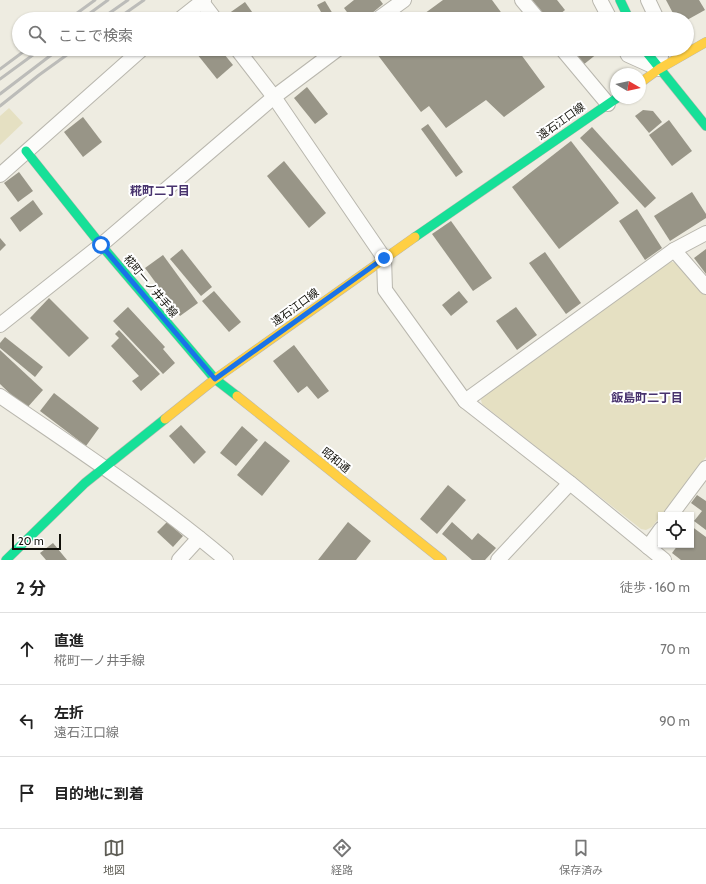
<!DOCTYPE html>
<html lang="ja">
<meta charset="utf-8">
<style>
body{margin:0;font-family:Cabin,"Noto Sans JP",sans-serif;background:#f2f2f2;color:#222}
.controls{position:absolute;right:12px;bottom:12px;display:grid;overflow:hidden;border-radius:0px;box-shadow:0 1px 3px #0004}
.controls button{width:36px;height:36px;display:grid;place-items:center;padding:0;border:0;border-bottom:1px solid #e0e0e0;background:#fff;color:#222;font:20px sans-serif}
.compass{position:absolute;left:610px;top:68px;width:36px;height:36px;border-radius:50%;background:#fff;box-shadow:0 1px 3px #0004;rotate:99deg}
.scale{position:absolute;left:12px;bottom:10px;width:49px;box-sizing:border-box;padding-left:4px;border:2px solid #111009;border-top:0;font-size:11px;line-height:14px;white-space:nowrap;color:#111009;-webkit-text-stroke:3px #fff;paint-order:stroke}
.stop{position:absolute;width:12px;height:12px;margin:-9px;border:3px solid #1a73e8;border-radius:50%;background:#fff}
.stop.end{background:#1a73e8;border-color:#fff;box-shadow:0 1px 4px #0008}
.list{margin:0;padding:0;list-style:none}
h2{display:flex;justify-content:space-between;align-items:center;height:52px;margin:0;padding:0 16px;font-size:17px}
h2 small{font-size:13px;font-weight:400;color:#767676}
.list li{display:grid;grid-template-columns:26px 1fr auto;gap:12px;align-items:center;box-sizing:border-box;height:72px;padding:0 16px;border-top:1px solid #e0e0e0}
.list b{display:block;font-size:15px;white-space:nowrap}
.list p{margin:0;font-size:13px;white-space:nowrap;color:#767676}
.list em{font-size:13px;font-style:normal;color:#767676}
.icon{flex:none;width:22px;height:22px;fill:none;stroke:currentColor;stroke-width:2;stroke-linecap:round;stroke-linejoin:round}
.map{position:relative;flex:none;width:706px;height:560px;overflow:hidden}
.search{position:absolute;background:#fff;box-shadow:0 1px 3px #0004;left:12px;right:12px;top:12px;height:44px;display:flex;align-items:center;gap:10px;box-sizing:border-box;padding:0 14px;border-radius:22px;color:#767676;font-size:15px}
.sheet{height:268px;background:#fff}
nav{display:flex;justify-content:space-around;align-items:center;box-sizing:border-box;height:56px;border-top:1px solid #e0e0e0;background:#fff;font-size:11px;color:#767676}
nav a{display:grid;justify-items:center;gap:2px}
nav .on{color:#5e5d55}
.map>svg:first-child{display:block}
.green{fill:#e5e0c2}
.building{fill:#989587}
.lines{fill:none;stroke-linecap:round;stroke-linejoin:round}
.street-casing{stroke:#b9b7ae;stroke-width:16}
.fast-casing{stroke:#b9b7ae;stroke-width:10}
.slow-casing{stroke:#b9b7ae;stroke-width:10}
.street{stroke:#fcfcfa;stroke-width:14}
.fast{stroke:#16e098;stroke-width:9}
.slow{stroke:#ffcf43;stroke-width:9}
.rail{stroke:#bcbcb9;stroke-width:3}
.route{stroke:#1a73e8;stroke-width:5}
.labels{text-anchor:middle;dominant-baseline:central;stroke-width:4;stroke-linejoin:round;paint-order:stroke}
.street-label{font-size:11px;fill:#111009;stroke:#fff}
.neighbourhood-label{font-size:12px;font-weight:bold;fill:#48336e;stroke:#fff}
</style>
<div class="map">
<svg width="706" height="560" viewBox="0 0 706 560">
<rect width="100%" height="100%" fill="#eeece1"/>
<!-- green -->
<g class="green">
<path d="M9 108 23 123 0 145V116Z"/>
<path d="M668 261C682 262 697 285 706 295V457L652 527 646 530 641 529 482 404 481 400 483 395Z"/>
</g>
<!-- building -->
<g class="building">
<path d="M354 0H380L383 4 365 19H352L344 8Z"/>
<path d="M443 0H492L506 19H417Z"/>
<path d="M532 0H557L565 10 554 19H548Z"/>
<path d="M666 0H699L705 10 687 20 676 19Z"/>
<path d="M325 1 336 19H325L317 5Z"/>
<path d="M245 2 257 19H232L228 14Z"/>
<path d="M193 49H220L233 65 217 79Z"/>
<path d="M376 49H517L545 87 504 117 486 100 446 128 429 106 421 112 374 50Z"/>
<path d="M570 49H595L598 53 583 65Z"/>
<path d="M307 87 328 114 315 124 294 98Z"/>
<path d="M643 110 653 111 662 122 649 133 635 116Z"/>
<path d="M83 117 102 142 83 157 64 132Z"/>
<path d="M669 120 692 151 672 166 649 135Z"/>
<path d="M428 124 463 172 456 177 421 129Z"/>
<path d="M592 127 656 198 645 208 580 138Z"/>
<path d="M571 141 619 203 559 249 512 187Z"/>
<path d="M284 161 326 213 309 228 267 176Z"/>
<path d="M19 172 33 191 18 202 4 183Z"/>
<path d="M692 192 706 214V218L670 241 654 216Z"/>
<path d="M33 200 43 214 20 232 10 218Z"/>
<path d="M637 209 662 248 645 260 619 221Z"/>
<path d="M451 221 492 278 473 291 432 234Z"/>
<path d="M0 238 6 245 0 251Z"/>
<path d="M182 249 212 287 201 296 170 259Z"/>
<path d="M706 249V274L694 258Z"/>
<path d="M545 252 581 303 566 314 529 263Z"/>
<path d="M163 255 198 303 180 316 145 268Z"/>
<path d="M214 291 241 322 229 332 202 301Z"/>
<path d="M459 291 468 302 451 316 442 305Z"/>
<path d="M49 298 89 338 69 357 30 318Z"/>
<path d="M128 307 165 347 163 349 175 363 163 374 113 321Z"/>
<path d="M516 307 537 335 517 350 496 321Z"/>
<path d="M119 330 160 374 141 391 132 381 139 376 111 346 119 338 115 334Z"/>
<path d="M5 337 43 367 35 377 0 348V343Z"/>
<path d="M294 345 329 391 318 399 307 386 298 393 273 361Z"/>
<path d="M0 350 43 390 26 409 0 384Z"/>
<path d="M54 393 99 428 86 446 40 411Z"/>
<path d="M181 425 206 452 194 464 169 436Z"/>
<path d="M242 426 258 440 236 466 220 453Z"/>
<path d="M265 441 290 461 262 496 237 475Z"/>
<path d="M448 485 466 500 437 534 420 519Z"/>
<path d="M697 495 706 501V530L694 521 702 511 691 503Z"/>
<path d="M167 522 183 536 173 547 157 532Z"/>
<path d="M348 522 371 541 356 560H318Z"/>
<path d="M452 522 472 540 478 533 496 548 485 560H472L442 534Z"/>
<path d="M691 526 706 537V560H681L672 553 678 545H691Z"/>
<path d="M53 543 67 560H46L40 553Z"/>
</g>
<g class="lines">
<defs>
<g id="street">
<path d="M522 0 538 19"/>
<path d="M600 0 610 19"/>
<path d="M648 0 657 19"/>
<path d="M202 2 215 19"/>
<path d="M180 19 204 0"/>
<path d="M378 19 404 0"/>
<path d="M237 49 274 97 384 258 385 290 465 401 570 483 664 560"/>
<path d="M562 49 608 104"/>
<path d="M625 49 628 55 659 69 662 49"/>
<path d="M0 175 142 49"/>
<path d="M674 250 706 287"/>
<path d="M0 325 101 245 274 97 338 49"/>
<path d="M0 396C77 449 155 500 226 560"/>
<path d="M465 401 674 250 706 233"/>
<path d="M671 515 706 468"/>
<path d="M648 547 661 529"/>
<path d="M179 560 199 538"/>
<path d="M498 560 570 483"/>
</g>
<g id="fast">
<path d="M620 0 629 19"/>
<path d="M644 49 706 126"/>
<path d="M26 151 101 245 215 379 237 396"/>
<path d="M415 237 617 98"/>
<path d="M6 560 85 483 165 419"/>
</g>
<g id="slow">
<path d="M640 83 659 69 706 42"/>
<path d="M237 396 442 560"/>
<path d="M165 419 215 379 415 237"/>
</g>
</defs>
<!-- street casing -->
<use href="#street" class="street-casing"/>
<!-- fast casing -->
<use href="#fast" class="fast-casing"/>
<!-- slow casing -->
<use href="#slow" class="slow-casing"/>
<!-- street -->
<use href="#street" class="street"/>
<!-- fast -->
<use href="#fast" class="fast"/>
<!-- slow -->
<use href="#slow" class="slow"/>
<!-- rail -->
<g class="rail">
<path d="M69 19 95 0"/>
<path d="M82 19 108 0"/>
<path d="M101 19 128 0"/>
<path d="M117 19 144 0"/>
<path d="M0 69 27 49"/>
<path d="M0 79 41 49"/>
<path d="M0 94 59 49"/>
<path d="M0 106 39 75 75 49"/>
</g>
</g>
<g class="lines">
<!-- route -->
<path class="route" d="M101 245 215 379 384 258"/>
</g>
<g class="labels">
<!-- street labels -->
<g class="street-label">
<text transform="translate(561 121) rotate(-35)">遠石江口線</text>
<text transform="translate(151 286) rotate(50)">椛町一ノ井手線</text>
<text transform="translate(295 307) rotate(-36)">遠石江口線</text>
<text transform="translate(336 460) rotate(39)">昭和通</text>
</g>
<!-- neighbourhood labels -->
<g class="neighbourhood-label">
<text x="160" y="190">糀町二丁目</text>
<text x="647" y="397">飯島町二丁目</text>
</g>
</g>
</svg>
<div class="controls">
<button><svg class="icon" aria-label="locate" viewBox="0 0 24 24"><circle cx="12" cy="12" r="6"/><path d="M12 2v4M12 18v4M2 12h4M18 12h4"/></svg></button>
</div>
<svg class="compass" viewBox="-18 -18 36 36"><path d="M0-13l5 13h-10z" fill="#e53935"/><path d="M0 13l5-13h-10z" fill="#767676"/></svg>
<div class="scale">20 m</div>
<div class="stop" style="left:101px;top:245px"></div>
<div class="stop end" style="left:384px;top:258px"></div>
<div class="search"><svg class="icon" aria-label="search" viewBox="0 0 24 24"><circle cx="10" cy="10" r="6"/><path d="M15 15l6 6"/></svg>ここで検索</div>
</div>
<section class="sheet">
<h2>2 分<small>徒歩 · 160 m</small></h2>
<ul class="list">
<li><svg class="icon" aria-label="ahead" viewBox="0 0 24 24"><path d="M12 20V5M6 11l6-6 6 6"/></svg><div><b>直進</b><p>椛町一ノ井手線</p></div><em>70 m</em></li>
<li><svg class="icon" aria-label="left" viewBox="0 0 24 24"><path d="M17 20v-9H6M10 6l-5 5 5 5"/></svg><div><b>左折</b><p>遠石江口線</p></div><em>90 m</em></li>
<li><svg class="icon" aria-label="arrive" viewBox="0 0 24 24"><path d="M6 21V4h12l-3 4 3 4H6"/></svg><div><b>目的地に到着</b></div></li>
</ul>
</section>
<nav>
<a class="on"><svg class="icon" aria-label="map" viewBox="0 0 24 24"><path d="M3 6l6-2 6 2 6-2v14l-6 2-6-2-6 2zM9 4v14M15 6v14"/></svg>地図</a>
<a><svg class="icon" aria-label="directions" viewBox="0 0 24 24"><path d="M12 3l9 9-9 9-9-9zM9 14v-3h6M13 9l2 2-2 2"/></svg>経路</a>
<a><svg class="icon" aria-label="saved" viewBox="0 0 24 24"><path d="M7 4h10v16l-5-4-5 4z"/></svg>保存済み</a>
</nav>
